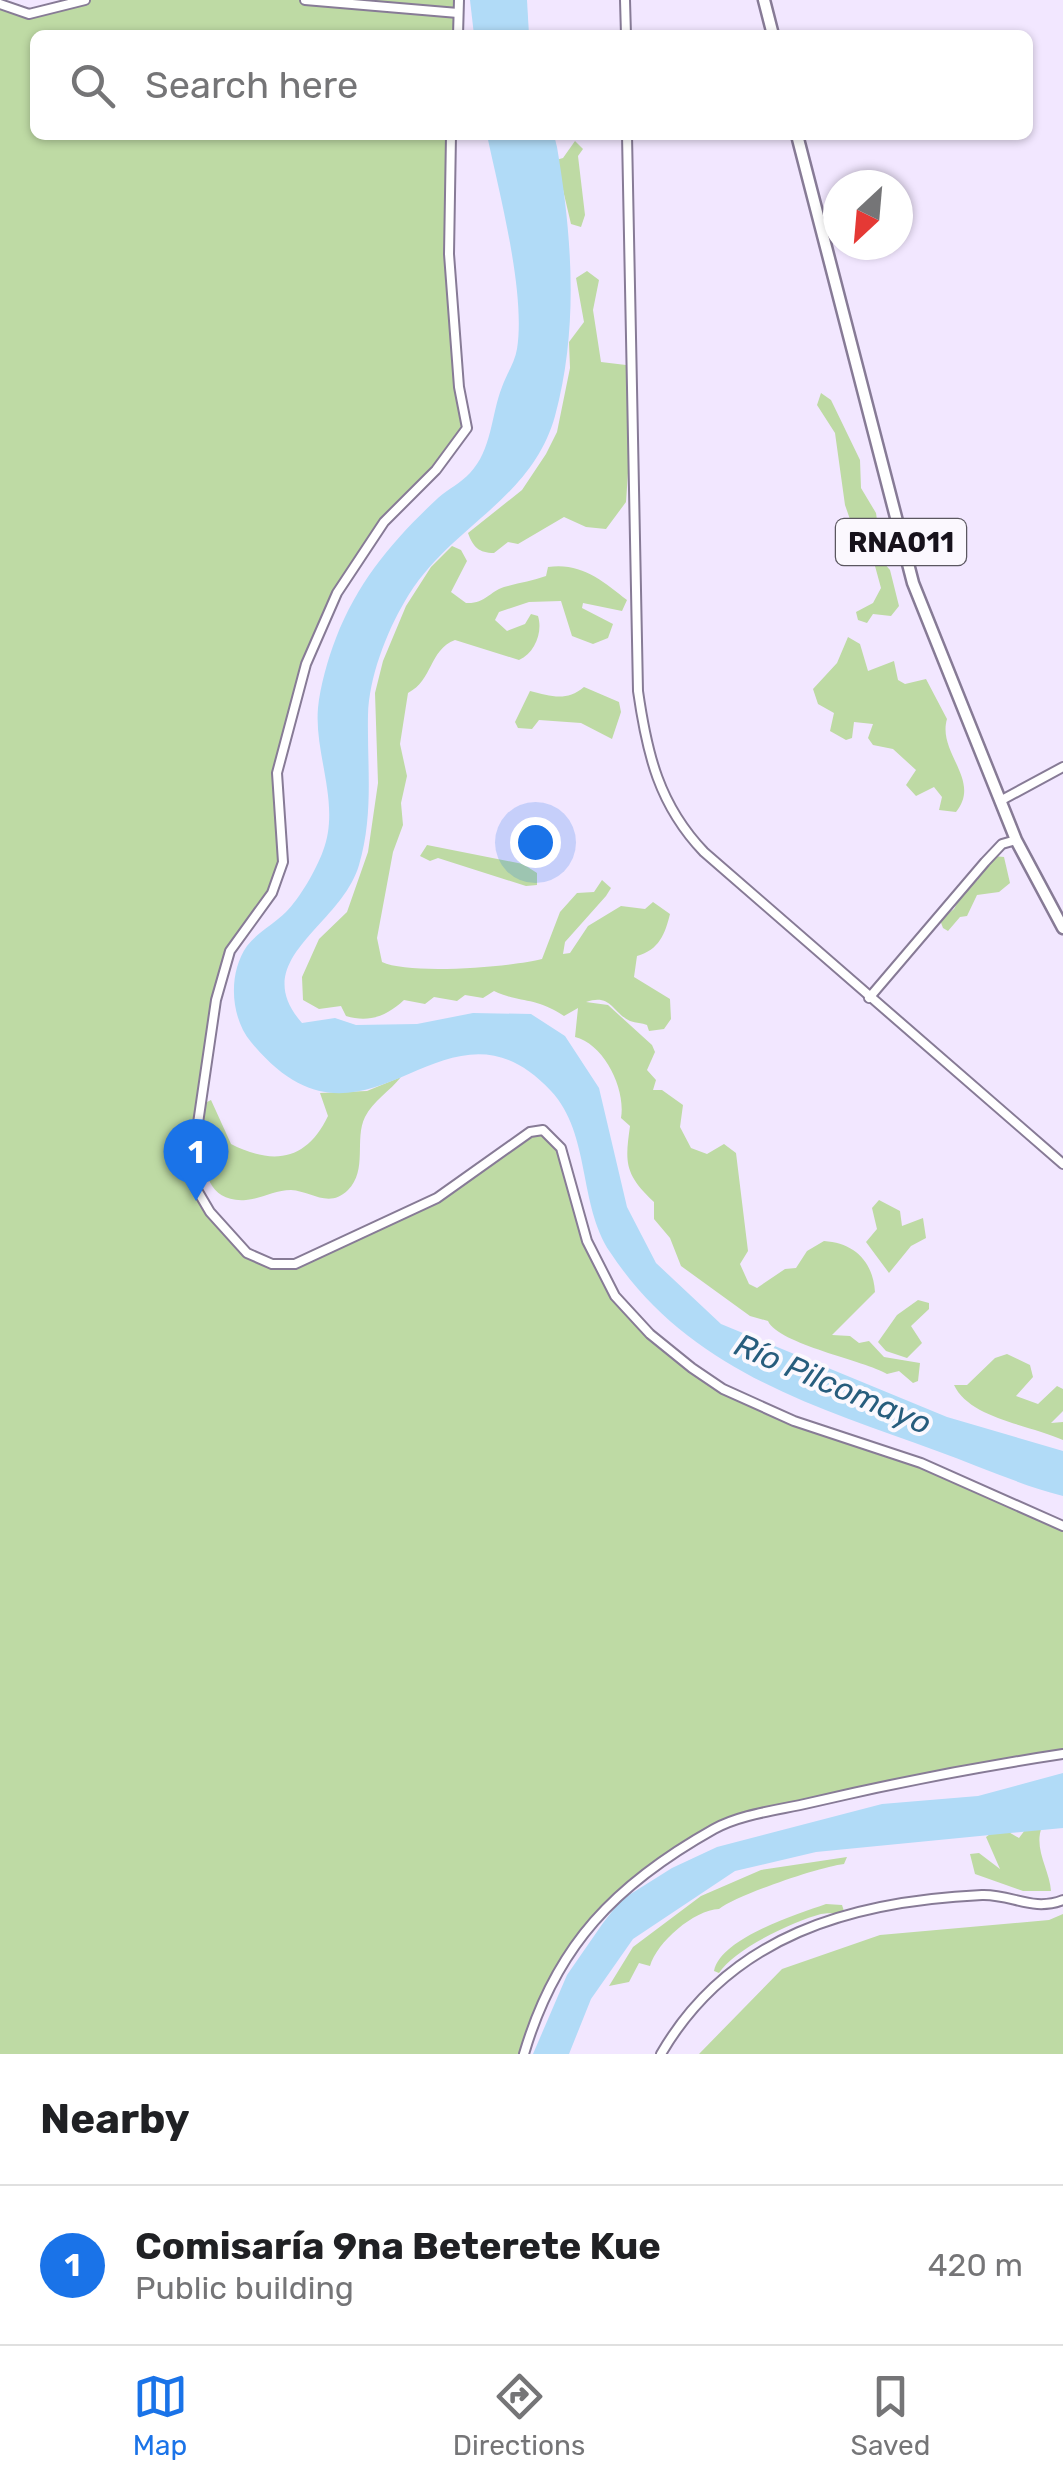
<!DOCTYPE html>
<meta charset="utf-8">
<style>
body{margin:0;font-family:Rubik,sans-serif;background:#f6f6f6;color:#202124}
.compass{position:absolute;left:823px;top:170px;width:90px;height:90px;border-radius:50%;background:#fff;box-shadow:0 2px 8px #0004;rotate:206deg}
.you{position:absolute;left:535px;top:842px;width:35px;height:35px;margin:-25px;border:8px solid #fff;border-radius:50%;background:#1a73e8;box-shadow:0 0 0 15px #1a73e833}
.badge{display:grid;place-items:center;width:65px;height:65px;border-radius:50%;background:#1a73e8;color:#fff;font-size:32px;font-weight:700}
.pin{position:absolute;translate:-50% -82px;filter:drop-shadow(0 2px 5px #0008)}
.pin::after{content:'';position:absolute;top:52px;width:35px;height:30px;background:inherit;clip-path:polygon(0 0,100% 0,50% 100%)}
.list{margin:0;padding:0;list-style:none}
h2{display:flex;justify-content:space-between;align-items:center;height:130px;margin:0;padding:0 40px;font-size:42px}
h2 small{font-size:32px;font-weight:400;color:#757577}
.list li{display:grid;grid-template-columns:65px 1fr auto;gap:30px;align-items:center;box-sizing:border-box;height:160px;padding:0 40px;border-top:2px solid #e0e0e0}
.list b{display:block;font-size:38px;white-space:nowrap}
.list p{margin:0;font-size:32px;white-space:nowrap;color:#757577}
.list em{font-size:32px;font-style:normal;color:#757577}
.icon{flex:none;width:55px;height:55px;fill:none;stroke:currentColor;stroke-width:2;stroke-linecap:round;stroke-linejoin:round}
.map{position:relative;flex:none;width:1063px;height:2054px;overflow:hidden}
.search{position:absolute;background:#fff;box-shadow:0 2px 8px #0004;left:30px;right:30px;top:30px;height:110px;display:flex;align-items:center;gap:25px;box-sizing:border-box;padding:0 35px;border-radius:15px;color:#757577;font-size:38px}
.sheet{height:290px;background:#fff}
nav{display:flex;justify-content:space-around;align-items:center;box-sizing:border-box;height:140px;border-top:2px solid #e0e0e0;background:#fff;font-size:28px;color:#757577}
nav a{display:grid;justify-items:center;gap:5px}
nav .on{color:#1a73e8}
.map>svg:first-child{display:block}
.green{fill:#bedaa4}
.water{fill:#b1dbf7}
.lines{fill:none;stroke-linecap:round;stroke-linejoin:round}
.minor-casing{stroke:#877b96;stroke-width:12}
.major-casing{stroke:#877b96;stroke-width:15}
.minor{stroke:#fff;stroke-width:8}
.major{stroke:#fff;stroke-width:10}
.labels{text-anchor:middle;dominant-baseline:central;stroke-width:8;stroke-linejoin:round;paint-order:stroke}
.shield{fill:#fbf8fe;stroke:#5b5760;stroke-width:2.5}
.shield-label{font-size:28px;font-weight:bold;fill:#17121c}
.water-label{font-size:32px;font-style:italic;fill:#275d7d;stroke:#fbf8fe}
</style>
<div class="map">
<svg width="1063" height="2054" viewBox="0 0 1063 2054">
<rect width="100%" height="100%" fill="#f2e7ff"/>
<!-- green -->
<g class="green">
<path d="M85 0H459L458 35H35V135H451L449 254 459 387 468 414 463 439 384 522 337 593 306 664 277 773 283 862 278 879 239 937 215 1000 190 1178 210 1212 259 1260 295 1264 434 1199 530 1132 554 1136 575 1207 615 1296 633 1317 723 1389 794 1421 921 1463 1063 1526V1754L903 1781 717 1827 611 1899 572 1944 524 2054H0V4L29 14Z"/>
<path d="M575 141 583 149 578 156 585 215 581 227 571 224 556 160 563 158Z"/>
<path d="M587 271 599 280 593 310 601 362 626 365 635 371 626 502 606 529 586 527 564 517 518 544 508 542 494 553C479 553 473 547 468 533L522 490 546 454 557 432 570 368 569 342 584 322 576 278Z"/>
<path d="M821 393 831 400 860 460 861 488 876 513 883 562 890 570 899 606 891 616 873 614 867 623 858 620 856 612 873 603 881 588 875 566 858 542 845 505 835 433 817 405Z"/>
<path d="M452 546 461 550 467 561 451 592 466 603C485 604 489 592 504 587 518 583 532 581 546 576L548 567C581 562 603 581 627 600L622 611 583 603 582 608 613 624 608 638 593 644 572 636 561 601 529 602 499 612 495 620 507 631 525 624 531 614 538 616C543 632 535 653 519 660L455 640C429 650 433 680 408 693L400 744 407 776 401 803 403 825 393 852 377 938 382 962C409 975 511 967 542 959L560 912 577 893 594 892 602 880 611 888 606 896 565 942 563 954 570 953 588 926 621 906 645 909 653 902 670 914C665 934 659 950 637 956L634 977 670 999 671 1019 664 1029 649 1031 647 1025C642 1023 636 1023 630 1021 612 1012 611 993 586 1002L608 1005 652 1045 655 1052 647 1070 656 1080 653 1090H662L683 1105 680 1127 691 1148 707 1154 724 1144 736 1153 748 1251 740 1264 749 1284 757 1288 785 1269 796 1268 807 1251 824 1241C854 1243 873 1261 875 1292L832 1335 850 1336 859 1343 869 1341 884 1357 920 1363 918 1381 913 1383 899 1371 887 1374C866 1361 778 1344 768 1321L750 1316 681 1266 670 1238 654 1219V1202C624 1174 625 1162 630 1126L621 1118C626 1089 604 1044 575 1037L578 1008 564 1016C533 996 522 1004 494 991L483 998 465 995 457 1001 434 997 425 1004 404 1000C387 1016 369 1023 346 1016L341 1006 319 1009 303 1000 302 977 319 939 347 912 368 852 378 783 375 693 383 661 406 606 431 567Z"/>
<path d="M848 637 860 644 868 671 894 661 898 680 905 684 926 679 947 719C937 753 982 780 956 812L939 810 942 797 934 787 916 796 906 785 916 770 893 749 873 745 868 738 873 724 854 722 852 738 846 740 830 731 834 713 818 704 813 689 837 663Z"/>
<path d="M584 687 619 702 621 712 612 739 581 723 539 720 532 729 518 728 515 722 530 691C551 696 566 702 584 687Z"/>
<path d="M427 845 523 864 537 873V885L526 886 438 858 430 861 420 856Z"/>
<path d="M994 856 1004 857 1010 883 999 892 977 895 967 916 960 917 948 931 943 928 940 920 954 909 969 882 978 880V873Z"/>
<path d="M401 1077C390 1091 373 1101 365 1117 354 1139 368 1170 348 1190 329 1209 311 1191 291 1190 275 1190 261 1199 246 1200 192 1204 204 1138 205 1103L211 1100 231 1144C274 1166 307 1160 328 1116L320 1093 367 1091Z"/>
<path d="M879 1200 900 1211 902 1226 923 1218 926 1238 911 1246 889 1273 866 1242 877 1229 872 1208Z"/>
<path d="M918 1300 929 1303V1309L911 1326 922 1343 907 1358 886 1351 878 1342 897 1315Z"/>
<path d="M1007 1354 1030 1365 1033 1377 1016 1396 1038 1404 1057 1386 1063 1389V1411L1051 1423 1063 1422V1440C1031 1425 970 1419 954 1385H967L995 1358Z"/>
<path d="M1000 1827 1019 1838 1025 1830 1042 1827C1033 1848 1050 1871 1051 1891H1023L975 1874 970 1854 979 1853 1000 1869 986 1837Z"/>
<path d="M847 1857 844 1864C819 1867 737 1895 719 1909 694 1910 657 1942 650 1966L639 1963 629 1982 609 1986 633 1947 701 1896 761 1870Z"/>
<path d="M826 1904 842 1905 844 1911C836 1915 830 1912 821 1914 794 1921 734 1949 719 1973L714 1971C721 1938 795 1915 826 1904Z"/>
<path d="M1063 1914V2054H699L782 1969 880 1935 1049 1920Z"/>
</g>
<!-- water -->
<g class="water">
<path d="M470 0H527L529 35H474Z"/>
<path d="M487 135H554L557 147C572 235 579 328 555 416 531 502 448 526 405 601 386 633 369 678 368 715 367 767 374 814 359 865 341 927 246 959 302 1023L335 1018 356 1025 417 1024 473 1013 531 1014 565 1036 599 1088 627 1207 656 1263 721 1324 947 1417 1063 1451V1496C1020 1485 979 1466 937 1451 812 1406 687 1369 610 1252 578 1204 591 1134 551 1091 444 975 366 1183 251 1042 230 1017 228 973 247 946 258 932 274 924 286 912 300 898 316 870 323 851 341 804 314 755 318 708 320 687 328 658 336 638 358 581 394 539 438 498 448 489 461 483 470 473 492 450 491 415 502 387 506 375 515 362 517 349 526 293 499 192 487 135Z"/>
<path d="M1063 1773V1828L816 1852 735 1871 633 1939 591 1999 569 2054H533L567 1975 603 1923 621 1900 672 1868 717 1847 882 1804 978 1796Z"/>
</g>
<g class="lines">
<defs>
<g id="minor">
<path d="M305 0 458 13"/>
<path d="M625 0 626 35"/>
<path d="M0 4 29 14 85 0"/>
<path d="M458 35 459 0"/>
<path d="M451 135 449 254 459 387 467 428 436 470 384 522 337 593 306 664 277 773 283 862 272 893 230 951 216 1000 190 1178 210 1212 247 1253 272 1264H295L437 1198 530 1132 543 1130 561 1148 587 1241 615 1296 650 1334 692 1368 723 1389 794 1421 921 1463 1063 1526"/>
<path d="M627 135 638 691C647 754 659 805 704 852L1063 1164"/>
<path d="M1000 801 1063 767"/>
<path d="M869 998 985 862 1002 844 1016 840"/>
<path d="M524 2054C556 1945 616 1884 714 1829 741 1814 779 1810 809 1803 894 1783 977 1767 1063 1754"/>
<path d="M661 2054C730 1935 852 1901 982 1895 1012 1894 1032 1912 1063 1900"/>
</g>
<g id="major">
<path d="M764 0 773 35"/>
<path d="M797 135 913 583 1016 840 1063 928"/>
</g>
</defs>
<!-- minor casing -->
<use href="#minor" class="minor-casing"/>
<!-- major casing -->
<use href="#major" class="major-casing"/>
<!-- minor -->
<use href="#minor" class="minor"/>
<!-- major -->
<use href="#major" class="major"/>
</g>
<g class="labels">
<!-- shield labels -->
<rect class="shield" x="836" y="519" width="130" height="46" rx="8"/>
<g class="shield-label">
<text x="901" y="542">RNA011</text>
</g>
<!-- water labels -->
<g class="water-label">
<text transform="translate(833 1384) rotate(23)">Río Pilcomayo</text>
</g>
</g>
</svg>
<svg class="compass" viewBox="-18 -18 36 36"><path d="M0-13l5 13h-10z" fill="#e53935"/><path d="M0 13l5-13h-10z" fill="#757577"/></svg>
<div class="you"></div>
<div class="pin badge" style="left:196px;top:1201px">1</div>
<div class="search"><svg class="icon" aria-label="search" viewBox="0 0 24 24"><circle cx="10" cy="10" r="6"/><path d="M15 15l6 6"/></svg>Search here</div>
</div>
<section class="sheet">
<h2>Nearby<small></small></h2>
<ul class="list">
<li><span class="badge">1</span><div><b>Comisaría 9na Beterete Kue</b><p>Public building</p></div><em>420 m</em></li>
</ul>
</section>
<nav>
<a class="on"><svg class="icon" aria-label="map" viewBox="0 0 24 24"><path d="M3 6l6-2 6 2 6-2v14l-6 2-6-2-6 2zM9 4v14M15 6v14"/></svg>Map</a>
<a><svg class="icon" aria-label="directions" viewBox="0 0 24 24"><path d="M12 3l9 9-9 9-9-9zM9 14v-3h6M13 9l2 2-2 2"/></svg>Directions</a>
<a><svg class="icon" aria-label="saved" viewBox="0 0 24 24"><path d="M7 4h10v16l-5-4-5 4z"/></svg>Saved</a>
</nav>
